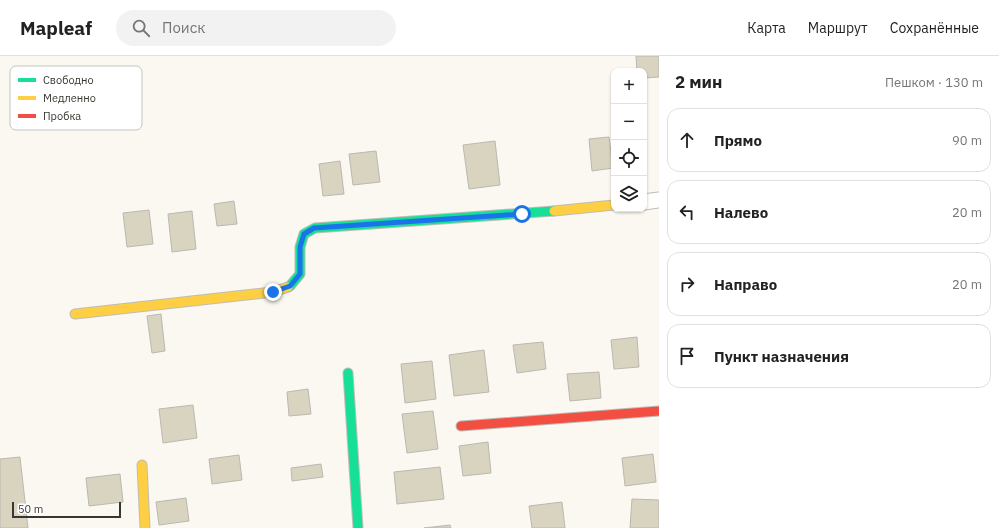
<!DOCTYPE html>
<html lang="ru">
<meta charset="utf-8">
<style>
body{margin:0;font-family:"IBM Plex Sans",sans-serif;background:#f2f2f2;color:#222}
.controls{position:absolute;right:12px;top:12px;display:grid;overflow:hidden;border-radius:8px;box-shadow:0 1px 3px #0004}
.controls button{width:36px;height:36px;display:grid;place-items:center;padding:0;border:0;border-bottom:1px solid #e0e0e0;background:#fff;color:#222;font:20px sans-serif}
.scale{position:absolute;left:12px;bottom:10px;width:109px;box-sizing:border-box;padding-left:4px;border:2px solid #373630;border-top:0;font-size:11px;line-height:14px;white-space:nowrap;color:#373630;-webkit-text-stroke:3px #fff;paint-order:stroke}
.stop{position:absolute;width:12px;height:12px;margin:-9px;border:3px solid #1a73e8;border-radius:50%;background:#fff}
.stop.end{background:#1a73e8;border-color:#fff;box-shadow:0 1px 4px #0008}
.list{margin:0;padding:0;list-style:none}
h2{display:flex;justify-content:space-between;align-items:center;height:52px;margin:0;padding:0 16px;font-size:17px}
h2 small{font-size:13px;font-weight:400;color:#767676}
.list li{display:grid;grid-template-columns:26px 1fr auto;gap:12px;align-items:center;box-sizing:border-box;height:64px;margin:0 8px 8px;padding:0 8px;border:1px solid #e0e0e0;border-radius:12px}
.list b{display:block;font-size:15px;white-space:nowrap}
.list em{font-size:13px;font-style:normal;color:#767676}
.icon{flex:none;width:22px;height:22px;fill:none;stroke:currentColor;stroke-width:2;stroke-linecap:round;stroke-linejoin:round}
.map{position:relative;flex:none;width:659px;height:472px;overflow:hidden}
header{display:flex;align-items:center;gap:24px;box-sizing:border-box;height:56px;padding:0 20px;background:#fff;border-bottom:1px solid #e0e0e0}
header strong{font-size:19px}
nav{display:flex;gap:22px;margin-inline-start:auto;font-size:14px}
.search{width:280px;height:36px;background:#f2f2f2;display:flex;align-items:center;gap:10px;box-sizing:border-box;padding:0 14px;border-radius:22px;color:#767676;font-size:15px}
main{display:flex}
aside{flex:1;background:#fff}
.map>svg:first-child{display:block}
.building{fill:#d9d4c0;stroke:#bab8b2}
.lines{fill:none;stroke-linecap:round;stroke-linejoin:round}
.street-casing{stroke:#bebdb6;stroke-width:17}
.fast-casing{stroke:#bebdb6;stroke-width:11}
.slow-casing{stroke:#bebdb6;stroke-width:11}
.jam-casing{stroke:#bebdb6;stroke-width:11}
.street{stroke:#fefefd;stroke-width:15}
.fast{stroke:#16e098;stroke-width:9}
.slow{stroke:#ffcf43;stroke-width:9}
.jam{stroke:#f24e42;stroke-width:9}
.route{stroke:#1a73e8;stroke-width:5}
.key{fill:#fff;stroke:#c3c3c1;stroke-width:1}
.key-label{font-size:11px;fill:#373630}
</style>
<header>
<strong>Mapleaf</strong>
<div class="search"><svg class="icon" aria-label="search" viewBox="0 0 24 24"><circle cx="10" cy="10" r="6"/><path d="M15 15l6 6"/></svg>Поиск</div>
<nav><a>Карта</a><a>Маршрут</a><a>Сохранённые</a></nav>
</header>
<main>
<div class="map">
<svg width="659" height="472" viewBox="0 0 659 472">
<rect width="100%" height="100%" fill="#faf8f0"/>
<!-- building -->
<g class="building">
<path d="M636 0H659V21L644 22V15H637Z"/>
<path d="M609 81 613 112 592 115 589 83Z"/>
<path d="M495 85 500 129 469 133 463 89Z"/>
<path d="M376 95 380 126 353 129 349 98Z"/>
<path d="M340 105 344 138 323 140 319 108Z"/>
<path d="M234 145 237 168 217 170 214 148Z"/>
<path d="M149 154 153 188 127 191 123 157Z"/>
<path d="M192 155 196 193 172 196 168 158Z"/>
<path d="M161 258 165 295 152 297 147 260Z"/>
<path d="M637 281 639 311 614 313 611 284Z"/>
<path d="M543 286 546 313 517 317 513 289Z"/>
<path d="M484 294 489 336 454 340 449 299Z"/>
<path d="M432 305 436 343 405 347 401 308Z"/>
<path d="M599 316 601 342 570 345 567 318Z"/>
<path d="M308 333 311 358 289 360 287 336Z"/>
<path d="M193 349 197 382 163 387 159 353Z"/>
<path d="M433 355 438 393 407 397 402 358Z"/>
<path d="M488 386 491 417 463 420 459 390Z"/>
<path d="M653 398 656 426 625 430 622 402Z"/>
<path d="M239 399 242 424 212 428 209 403Z"/>
<path d="M20 401 28 472H0V403Z"/>
<path d="M321 408 323 421 292 425 291 412Z"/>
<path d="M440 411 444 443 397 448 394 416Z"/>
<path d="M120 418 123 446 89 450 86 422Z"/>
<path d="M186 442 189 465 159 469 156 446Z"/>
<path d="M632 443 659 444V472H630Z"/>
<path d="M562 446 565 472H532L529 450Z"/>
<path d="M450 469 451 472H424Z"/>
</g>
<g class="lines">
<defs>
<path id="street" d="M644 146 659 144"/>
<g id="fast">
<path d="M288 231 290 230 300 218V191L304 178 315 172 554 155"/>
<path d="M348 317 358 472"/>
</g>
<g id="slow">
<path d="M554 155 614 149"/>
<path d="M75 258 273 236 288 231"/>
<path d="M142 409 145 472"/>
</g>
<path id="jam" d="M461 370 659 355"/>
</defs>
<!-- street casing -->
<use href="#street" class="street-casing"/>
<!-- fast casing -->
<use href="#fast" class="fast-casing"/>
<!-- slow casing -->
<use href="#slow" class="slow-casing"/>
<!-- jam casing -->
<use href="#jam" class="jam-casing"/>
<!-- street -->
<use href="#street" class="street"/>
<!-- fast -->
<use href="#fast" class="fast"/>
<!-- slow -->
<use href="#slow" class="slow"/>
<!-- jam -->
<use href="#jam" class="jam"/>
</g>
<g class="lines">
<!-- route -->
<path class="route" d="M273 236 290 230 300 218V191L304 178 314 172 522 158"/>
</g>
<!-- legend -->
<rect x="10" y="10" width="132" height="64" rx="6" class="key"/>
<rect x="18" y="22" width="18" height="4" fill="#16e098"/>
<rect x="18" y="40" width="18" height="4" fill="#ffcf43"/>
<rect x="18" y="58" width="18" height="4" fill="#f24e42"/>
<g class="key-label">
<text x="43" y="28">Свободно</text>
<text x="43" y="46">Медленно</text>
<text x="43" y="64">Пробка</text>
</g>
</svg>
<div class="controls">
<button>+</button>
<button>−</button>
<button><svg class="icon" aria-label="locate" viewBox="0 0 24 24"><circle cx="12" cy="12" r="6"/><path d="M12 2v4M12 18v4M2 12h4M18 12h4"/></svg></button>
<button><svg class="icon" aria-label="layers" viewBox="0 0 24 24"><path d="M12 4l9 5-9 5-9-5zM3 14l9 5 9-5"/></svg></button>
</div>
<div class="scale">50 m</div>
<div class="stop" style="left:522px;top:158px"></div>
<div class="stop end" style="left:273px;top:236px"></div>
</div>
<aside>
<h2>2 мин<small>Пешком · 130 m</small></h2>
<ul class="list">
<li><svg class="icon" aria-label="ahead" viewBox="0 0 24 24"><path d="M12 20V5M6 11l6-6 6 6"/></svg><div><b>Прямо</b></div><em>90 m</em></li>
<li><svg class="icon" aria-label="left" viewBox="0 0 24 24"><path d="M17 20v-9H6M10 6l-5 5 5 5"/></svg><div><b>Налево</b></div><em>20 m</em></li>
<li><svg class="icon" aria-label="right" viewBox="0 0 24 24"><path d="M7 20v-9h11M14 6l5 5-5 5"/></svg><div><b>Направо</b></div><em>20 m</em></li>
<li><svg class="icon" aria-label="arrive" viewBox="0 0 24 24"><path d="M6 21V4h12l-3 4 3 4H6"/></svg><div><b>Пункт назначения</b></div></li>
</ul>
</aside>
</main>
